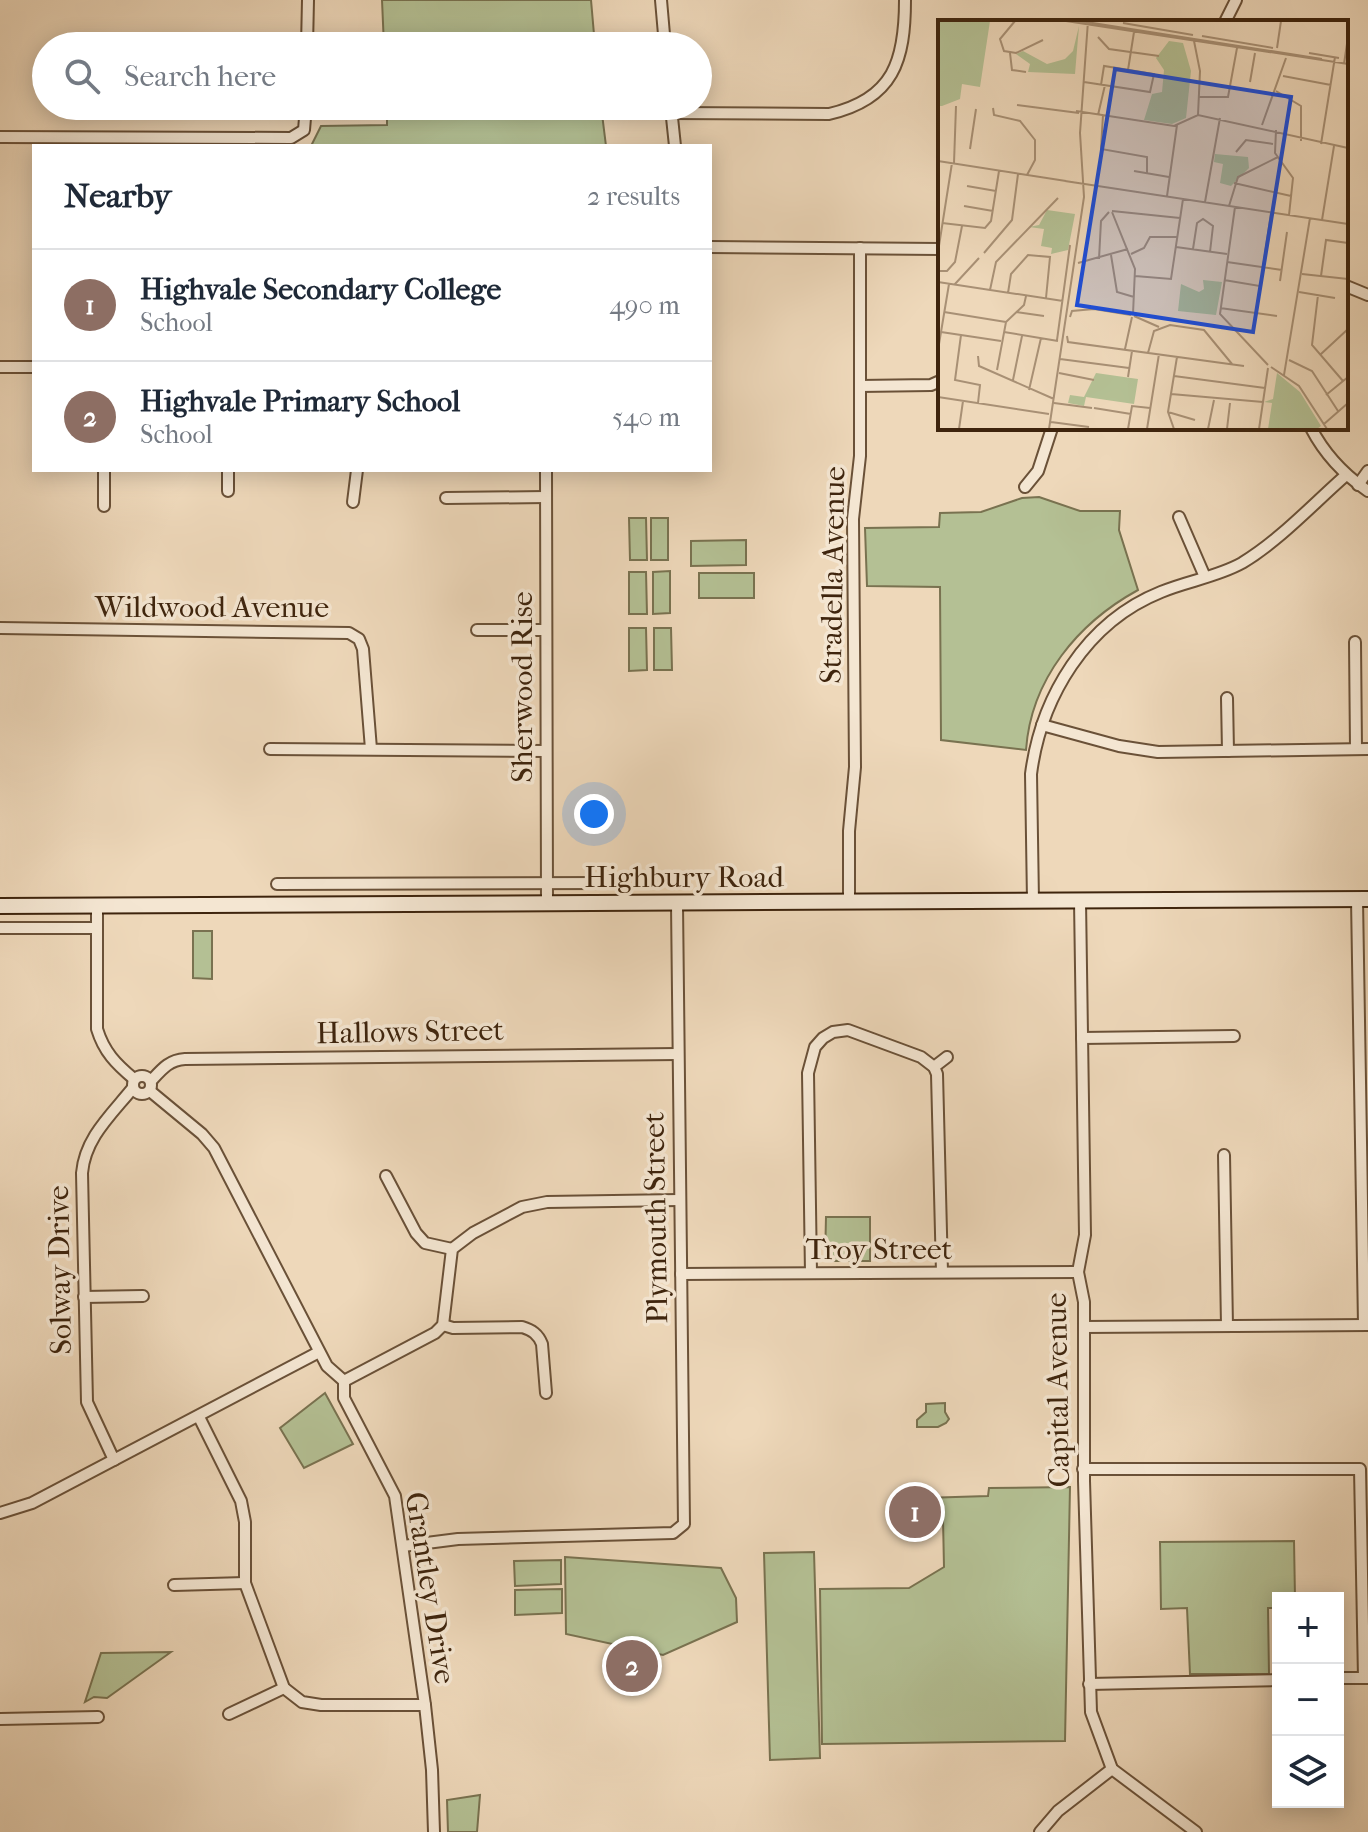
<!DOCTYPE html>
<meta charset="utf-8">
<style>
body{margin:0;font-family:"IM FELL French Canon",serif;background:#f6f6f7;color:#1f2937}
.controls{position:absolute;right:24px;bottom:24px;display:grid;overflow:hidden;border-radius:0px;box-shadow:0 4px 20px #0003}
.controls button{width:72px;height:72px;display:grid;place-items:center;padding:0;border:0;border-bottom:2px solid #e0e1e3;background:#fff;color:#1f2937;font:40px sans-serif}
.you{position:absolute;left:594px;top:814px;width:28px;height:28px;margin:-20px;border:6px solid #fff;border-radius:50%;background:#1a73e8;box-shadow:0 0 0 12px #1a73e833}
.badge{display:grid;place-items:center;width:52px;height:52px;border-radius:50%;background:#d93025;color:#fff;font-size:26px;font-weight:700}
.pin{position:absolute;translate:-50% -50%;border:4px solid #fff;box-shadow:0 2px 8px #0006}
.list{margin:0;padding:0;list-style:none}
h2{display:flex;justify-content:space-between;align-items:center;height:104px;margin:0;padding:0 32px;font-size:34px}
h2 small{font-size:26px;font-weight:400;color:#747a83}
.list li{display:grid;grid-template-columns:52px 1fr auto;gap:24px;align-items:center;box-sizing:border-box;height:112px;padding:0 32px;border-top:2px solid #e0e1e3}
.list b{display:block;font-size:30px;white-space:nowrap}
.list p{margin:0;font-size:26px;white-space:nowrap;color:#747a83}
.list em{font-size:26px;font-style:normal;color:#747a83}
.icon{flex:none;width:44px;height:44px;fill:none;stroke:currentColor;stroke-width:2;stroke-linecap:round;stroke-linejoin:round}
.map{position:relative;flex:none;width:1368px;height:1832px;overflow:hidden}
.search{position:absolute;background:#fff;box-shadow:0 4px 20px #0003;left:32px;top:32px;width:680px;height:88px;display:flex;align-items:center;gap:20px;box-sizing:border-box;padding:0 28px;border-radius:44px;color:#747a83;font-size:30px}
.panel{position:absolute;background:#fff;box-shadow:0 4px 20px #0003;left:32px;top:144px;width:680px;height:328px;border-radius:0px}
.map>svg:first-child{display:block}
.green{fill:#b4c094;stroke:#797250;stroke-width:2}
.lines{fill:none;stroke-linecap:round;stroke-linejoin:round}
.minor-casing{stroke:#6a5138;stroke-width:14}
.secondary-casing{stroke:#3e240d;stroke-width:18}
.minor{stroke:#f4e6d2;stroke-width:10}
.secondary{stroke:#f4e6d2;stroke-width:14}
.labels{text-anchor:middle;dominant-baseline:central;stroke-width:7;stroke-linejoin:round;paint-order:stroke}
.street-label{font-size:30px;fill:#3e240d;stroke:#f4e6d2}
.inset-road{fill:none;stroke:#a89075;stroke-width:2}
.view{fill:#1d4ed8;fill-opacity:0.15;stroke:#1d4ed8;stroke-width:4}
.inset-edge{fill:none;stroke:#3e240d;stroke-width:4}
</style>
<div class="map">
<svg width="1368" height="1832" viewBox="0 0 1368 1832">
<rect width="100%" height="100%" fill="#eed8ba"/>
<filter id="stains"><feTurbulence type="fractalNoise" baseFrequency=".0025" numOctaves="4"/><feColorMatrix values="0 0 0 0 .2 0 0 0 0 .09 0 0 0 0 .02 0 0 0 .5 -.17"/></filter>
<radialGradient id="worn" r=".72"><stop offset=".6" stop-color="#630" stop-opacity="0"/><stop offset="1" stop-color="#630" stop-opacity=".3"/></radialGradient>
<!-- green -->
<g class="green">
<path d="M382 0H591L595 46H384Z"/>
<path d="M387 106H601L606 146H311L321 126 387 125Z"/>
<path d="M1039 497 1080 511H1120L1119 530 1138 590C1078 623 1031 679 1026 750L941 740 940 587 867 586 865 528 939 527 940 513 981 512 1022 498Z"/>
<path d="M629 518H646L647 560H630Z"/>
<rect x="651" y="518" width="17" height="42"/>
<path d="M746 540V565L691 566V541Z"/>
<path d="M670 571V613L653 614V572Z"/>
<path d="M629 572H646L647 614H629Z"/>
<rect x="699" y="573" width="55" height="25"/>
<path d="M629 628H646L647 670 629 671Z"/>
<path d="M654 628H671L672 670H654Z"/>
<path d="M193 931H212V979L193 978Z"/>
<path d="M826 1217H870V1261H825Z"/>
<path d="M325 1393 353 1444 304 1468 280 1428Z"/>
<path d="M945 1403V1412L949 1419 946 1423 938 1427H917V1420L926 1412V1404Z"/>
<path d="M1070 1487 1065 1741 822 1744 820 1589 909 1588 944 1567 943 1519 922 1518 923 1498 988 1496 989 1488Z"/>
<path d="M1294 1541 1295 1598H1278V1608H1268L1269 1674H1190L1187 1608 1161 1609 1160 1542Z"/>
<path d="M814 1552 820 1758 770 1760 764 1553Z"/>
<path d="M565 1557 721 1568 736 1598 737 1622 663 1655 566 1634Z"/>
<path d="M561 1560V1584L515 1586 514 1561Z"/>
<path d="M562 1589V1613L515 1615V1590Z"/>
<path d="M171 1652 107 1698 94 1697 85 1702 101 1653Z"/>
<path d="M480 1795 477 1832H448L447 1800Z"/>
</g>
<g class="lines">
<defs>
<g id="minor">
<path d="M661 0 665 46"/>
<path d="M1225 22 1236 0"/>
<path d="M307 46 308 0"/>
<path d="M671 108 675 146"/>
<path d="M671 113 829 114C894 99 905 60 905 0"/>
<path d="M0 137 291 138 304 130 306 106"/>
<path d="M710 247 940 249"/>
<path d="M1346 286 1368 295"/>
<path d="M0 367H34"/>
<path d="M860 386 931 385 940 381"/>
<path d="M1311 428C1325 455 1343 474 1368 491"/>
<path d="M546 470 547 904"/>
<path d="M1358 485 1368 471"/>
<path d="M1025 487 1038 471 1052 428"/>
<path d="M228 491V470"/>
<path d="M446 498 546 497"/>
<path d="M353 502 357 470"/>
<path d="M104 506V470"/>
<path d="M1179 517 1205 577"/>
<path d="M0 628 349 633 359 639 363 649 371 749"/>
<path d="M477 630H546"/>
<path d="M1355 642 1356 749"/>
<path d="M1227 698 1228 751"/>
<path d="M1042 725 1119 746 1158 752 1368 749"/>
<path d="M270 749 546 751"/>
<path d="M277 884 611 883"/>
<path d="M1357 899 1364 1325"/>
<path d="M1033 901 1031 774C1041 697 1086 622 1161 592 1187 581 1217 577 1242 563 1280 540 1312 505 1345 476"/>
<path d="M1080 901 1085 1235 1078 1272 1084 1302V1481L1091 1712 1112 1769 1196 1832"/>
<path d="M849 903V831L855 767 853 519 860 456V248"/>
<path d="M97 907V1029C104 1052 116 1064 134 1079"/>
<path d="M0 928H97"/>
<path d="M1082 1038 1234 1036"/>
<path d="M934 1067 947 1057"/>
<circle cx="142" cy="1085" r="9"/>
<path d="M151 1081C162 1069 169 1060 185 1059L678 1054"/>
<path d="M150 1091 202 1134 214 1148 327 1366 344 1381V1398L395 1496 425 1705 432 1770 434 1832"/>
<path d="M1224 1155 1227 1326"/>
<path d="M386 1176 416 1233 425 1243 452 1249"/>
<path d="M811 1273 808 1073 815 1047 823 1038 833 1032 848 1030 921 1057 934 1067 937 1074 942 1272"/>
<path d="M681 1274 1078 1272"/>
<path d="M84 1297 143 1296"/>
<path d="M443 1325 453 1328 522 1327C532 1330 538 1334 542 1344L546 1393"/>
<path d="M1084 1327 1368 1325"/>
<path d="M344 1381 435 1333 443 1325 452 1249 473 1233 522 1207 547 1202 679 1200"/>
<path d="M199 1417 241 1501 245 1522V1583L284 1688 302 1702 321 1705H425"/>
<path d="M114 1460 87 1402 82 1173C85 1138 111 1115 132 1089"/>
<path d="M1083 1469H1360L1364 1678"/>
<path d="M0 1513 32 1503 319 1352"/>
<path d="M403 1546 458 1539 673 1533 684 1524 677 904"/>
<path d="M174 1585 245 1583"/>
<path d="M1338 1678H1368"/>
<path d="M1089 1684 1278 1680"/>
<path d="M229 1714 284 1688"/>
<path d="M0 1719 98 1717"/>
<path d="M1040 1832 1058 1811 1112 1769"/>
</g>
<path id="secondary" d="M0 906 1368 899"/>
</defs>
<!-- minor casing -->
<use href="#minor" class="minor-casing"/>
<!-- secondary casing -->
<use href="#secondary" class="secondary-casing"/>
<!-- minor -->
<use href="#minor" class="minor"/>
<!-- secondary -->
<use href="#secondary" class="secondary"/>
</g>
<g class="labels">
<!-- street labels -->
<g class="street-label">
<text transform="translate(833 575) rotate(-89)">Stradella Avenue</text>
<text x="212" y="607">Wildwood Avenue</text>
<text transform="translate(522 687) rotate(-90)">Sherwood Rise</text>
<text x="684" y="877">Highbury Road</text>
<text transform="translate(410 1032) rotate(-1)">Hallows Street</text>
<text transform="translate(656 1218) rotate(-91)">Plymouth Street</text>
<text x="879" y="1249">Troy Street</text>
<text transform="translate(60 1270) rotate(-91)">Solway Drive</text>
<text transform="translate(1058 1390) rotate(-91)">Capital Avenue</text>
<text transform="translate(430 1588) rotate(81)">Grantley Drive</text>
</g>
</g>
<!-- overview -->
<g transform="translate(938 20)">
<rect width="410" height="410" fill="#eed8ba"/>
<path d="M0 1H52L42 67 24 64 22 79 4 86H0ZM141 6 137 54 90 52 92 44 78 34 85 31 109 44 127 39 135 31ZM231 21 245 23 253 51 248 98 234 104 206 100 214 74 224 72 226 50 218 38ZM277 134 310 137 311 148 293 166 282 163 285 144 276 142ZM109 190 137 194 130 230 113 234 114 228 103 226 106 209 91 207 101 205ZM265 260 284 262 278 295 240 291 243 264 261 272 266 269ZM158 353 200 359 196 384 148 377 146 386 130 383 132 375 146 377ZM339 353 362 372 383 406 379 409H330L334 383 326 382 335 379Z" fill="#b4c094"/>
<path class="inset-road" d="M77 1 62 19 66 31 78 33 105 20M128 1 410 44M142 1 384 39M185 3 255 15M264 16 335 28M160 17 171 29 221 36M256 21 262 51 260 95M339 28 343 1M72 33 74 50 88 52M371 33 401 38M406 44 410 17M190 50 196 12M345 56 393 65M146 62 212 72 216 54 166 46 163 65M312 62 317 33M338 71 363 86V121M261 77H290L299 28M79 85 141 93M55 88 56 95 82 101 97 120V140L89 155M138 91 236 106 260 95 410 128M160 95 167 65M165 95 163 129 209 137V153M324 105 348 38M338 110 337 133 355 158 351 195M383 124 397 37M32 129 38 89M298 132 308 120 335 124M0 141 128 161M16 143 18 86M196 151 231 157M127 161 410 204M296 163 353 176M29 166 58 171M229 176 239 105M267 182 282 98M26 186 55 191M291 186 300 157 340 137M297 187 282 294 330 345M174 191 242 198M174 192 197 249 195 294M384 200 396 126M4 203 47 208 53 201 61 151M238 227 289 234M255 229 259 203 265 199 275 206 272 232M0 232 14 143M46 233 74 200 80 154M193 234 206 228 212 217H239M173 235 179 272 196 277M161 239 163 201 171 192M289 242 344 250M140 243 190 229M325 247 333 193M0 251H9L17 242 24 206M364 254 410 259M197 256 233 259 245 179M383 256 388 220 410 223M286 260 322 266 318 293M342 261 349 212M0 262 125 281M17 264 41 238M52 270 58 242 120 178M361 272 397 278M70 273 73 254 90 235 112 237 108 278M380 275 374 325 405 361M282 288 339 296M6 292 68 302M78 292 106 296M196 296 221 307M132 297 134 291 156 289 193 295M3 312 63 321M66 312 120 321M23 315 17 360 42 365 40 383M129 316 130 322 306 346M119 320 132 225M187 329 194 297M0 330 11 264M210 333 216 311 232 305 266 310 294 344M383 334 410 309M40 336 41 346 116 379M122 339 191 348M351 340 374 351 400 391M333 347 361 366 389 409M59 350 68 302 86 285 88 276M121 353 156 360M346 355 372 198M236 356 327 368M190 357 194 331M75 360 84 316M91 370 103 318M233 374 325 382M388 375 410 357M0 377 111 394M116 383 154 388M156 388 193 394M230 392 257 400M113 402 151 407M386 404 410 383M21 409 25 381M111 409 146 177 142 113 150 1M190 409 194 386 212 388M209 409 221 334M236 409 230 392 239 337M270 409 276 380M289 409 292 383M321 409 330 348"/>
<path class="view" d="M177 49 353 77 315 312 139 285Z"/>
<rect width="410" height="410" class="inset-edge"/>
</g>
<rect width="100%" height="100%" filter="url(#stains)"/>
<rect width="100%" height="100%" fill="url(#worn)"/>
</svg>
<div class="controls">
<button>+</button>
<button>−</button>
<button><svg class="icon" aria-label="layers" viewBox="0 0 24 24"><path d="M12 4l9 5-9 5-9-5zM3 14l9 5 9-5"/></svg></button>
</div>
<div class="you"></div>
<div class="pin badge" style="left:915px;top:1512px;background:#8d6e63">1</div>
<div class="pin badge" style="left:632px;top:1666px;background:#8d6e63">2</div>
<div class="search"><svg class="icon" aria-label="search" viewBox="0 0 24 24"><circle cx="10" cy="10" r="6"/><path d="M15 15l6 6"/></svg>Search here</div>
<section class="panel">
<h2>Nearby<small>2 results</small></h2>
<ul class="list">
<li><span class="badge" style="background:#8d6e63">1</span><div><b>Highvale Secondary College</b><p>School</p></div><em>490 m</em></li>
<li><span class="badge" style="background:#8d6e63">2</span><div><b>Highvale Primary School</b><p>School</p></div><em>540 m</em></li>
</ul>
</section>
</div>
